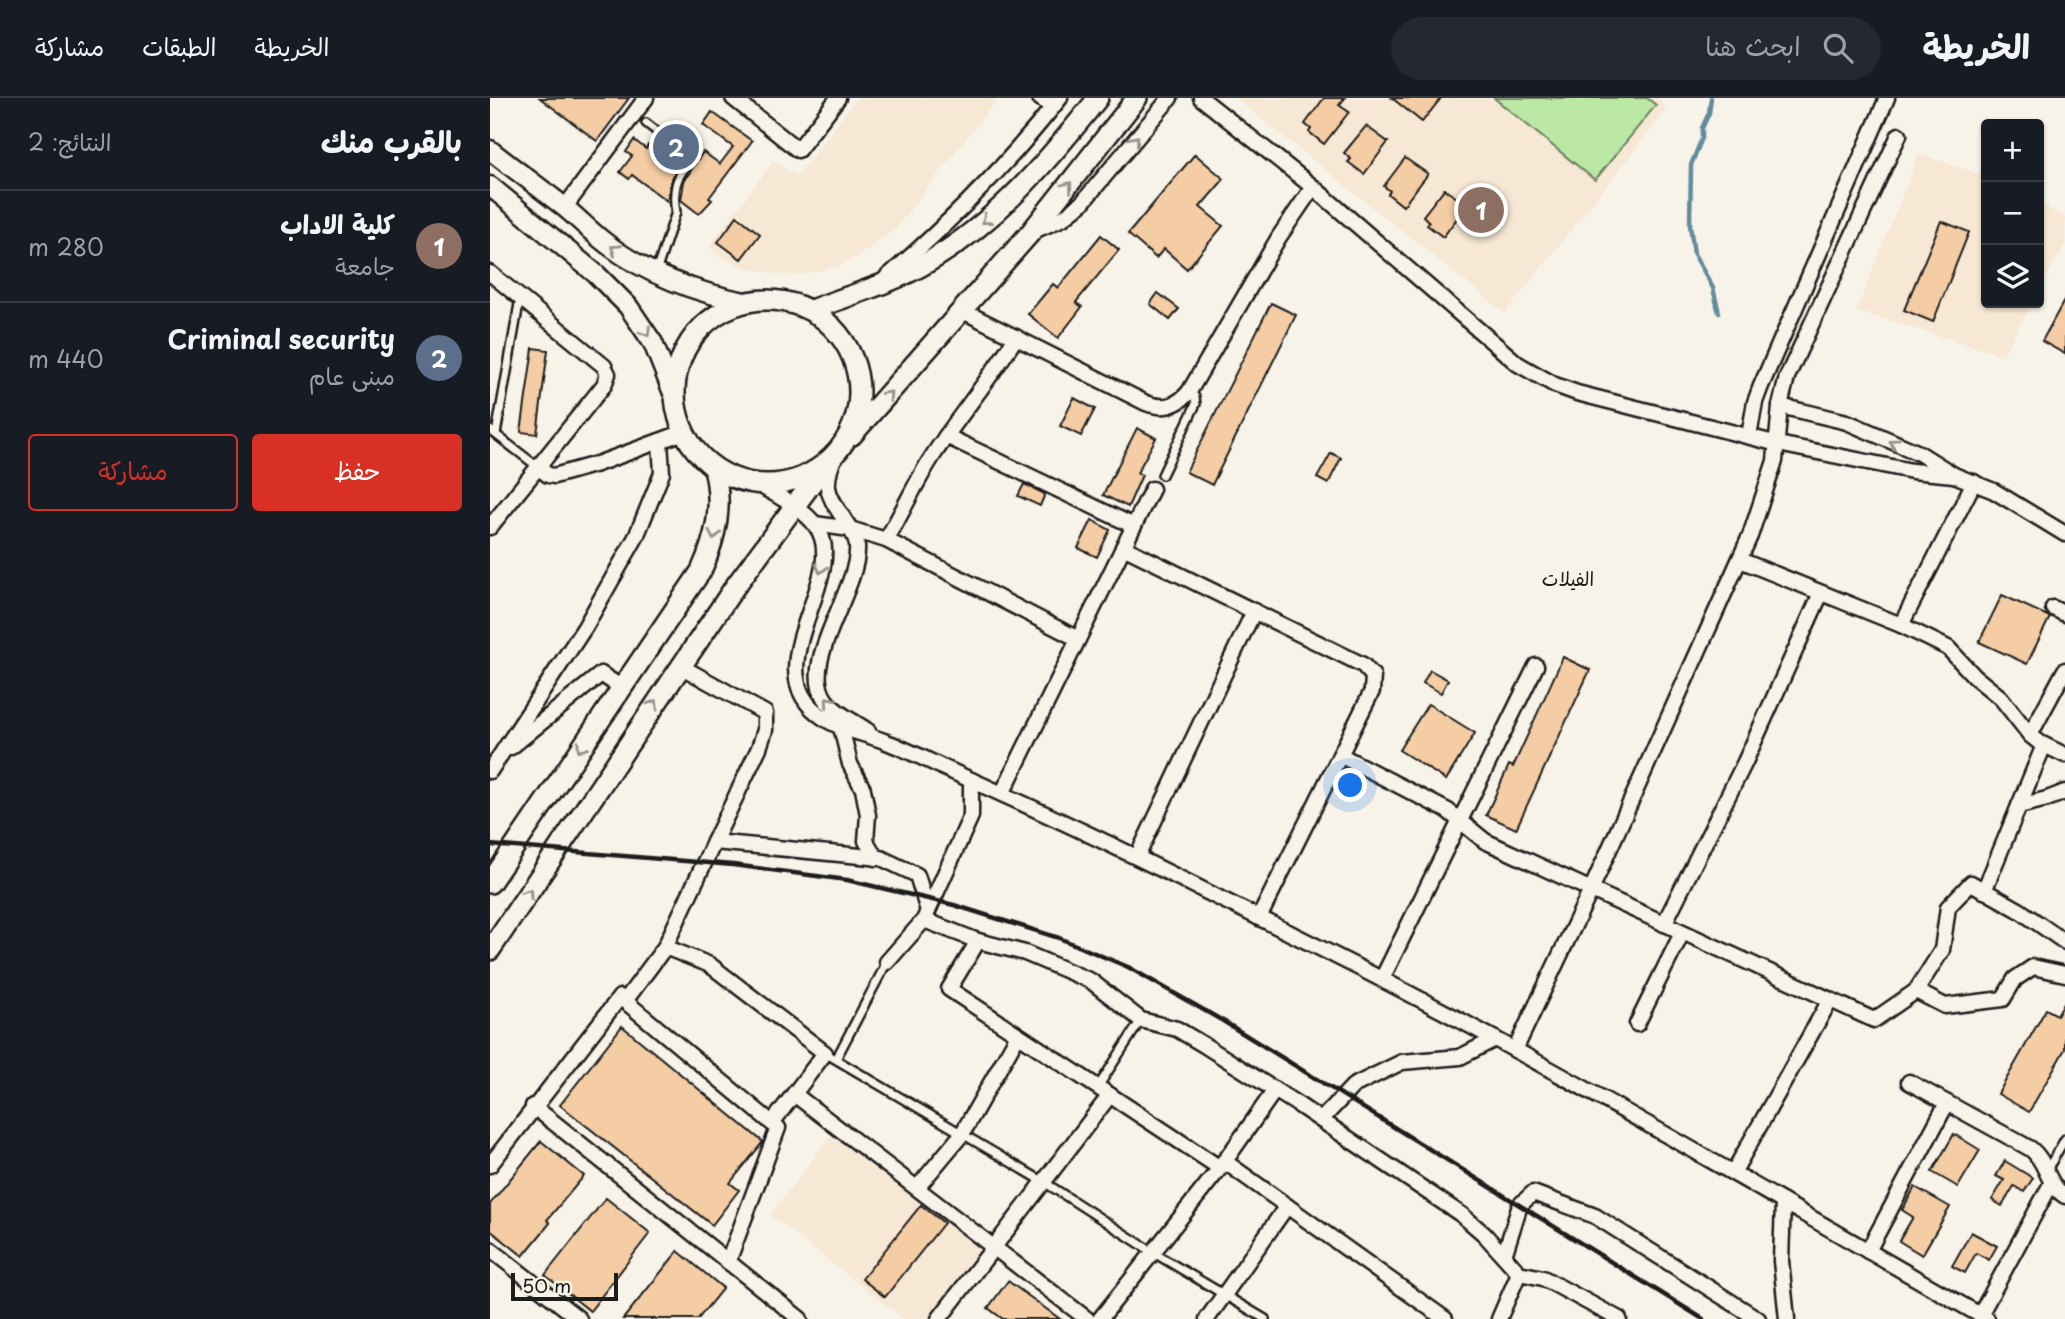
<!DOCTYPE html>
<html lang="ar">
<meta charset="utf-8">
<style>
body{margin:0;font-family:"Playpen Sans","Playpen Sans Arabic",sans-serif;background:#242831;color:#f1f3f6;direction:rtl}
.controls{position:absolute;right:21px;top:21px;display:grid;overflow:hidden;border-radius:7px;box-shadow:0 2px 5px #0004}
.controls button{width:63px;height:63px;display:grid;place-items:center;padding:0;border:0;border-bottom:2px solid #363941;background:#171b24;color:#f1f3f6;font:35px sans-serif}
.scale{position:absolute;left:21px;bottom:18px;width:107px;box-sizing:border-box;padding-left:7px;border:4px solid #1c1c1c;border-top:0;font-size:19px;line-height:24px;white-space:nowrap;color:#1c1c1c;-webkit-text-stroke:5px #f7f3e8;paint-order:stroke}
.you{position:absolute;left:861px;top:688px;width:24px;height:24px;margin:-18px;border:5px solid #fff;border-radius:50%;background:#1a73e8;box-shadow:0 0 0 10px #1a73e833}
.badge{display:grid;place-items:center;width:46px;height:46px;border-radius:50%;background:#d93025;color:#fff;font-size:23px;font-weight:700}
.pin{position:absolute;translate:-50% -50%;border:4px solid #fff;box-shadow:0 2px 7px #0006}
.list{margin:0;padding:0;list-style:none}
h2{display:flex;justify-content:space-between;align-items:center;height:91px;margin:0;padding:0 28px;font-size:30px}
h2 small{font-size:23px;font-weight:400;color:#9ea1a6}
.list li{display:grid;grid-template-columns:46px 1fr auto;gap:21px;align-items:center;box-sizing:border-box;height:112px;padding:0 28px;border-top:2px solid #363941}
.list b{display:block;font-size:26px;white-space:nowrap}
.list p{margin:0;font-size:23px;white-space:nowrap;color:#9ea1a6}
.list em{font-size:23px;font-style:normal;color:#9ea1a6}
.actions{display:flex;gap:14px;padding:21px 28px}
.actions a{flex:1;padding:16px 0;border:2px solid #d93025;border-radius:7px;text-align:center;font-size:24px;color:#d93025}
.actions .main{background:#d93025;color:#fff}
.icon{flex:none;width:38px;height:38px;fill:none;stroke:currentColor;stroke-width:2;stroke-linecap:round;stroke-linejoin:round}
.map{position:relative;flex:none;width:1575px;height:1221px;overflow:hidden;direction:ltr}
header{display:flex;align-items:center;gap:42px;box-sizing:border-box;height:98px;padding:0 35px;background:#171b24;border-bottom:2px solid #363941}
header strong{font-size:33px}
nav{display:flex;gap:38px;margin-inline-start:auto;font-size:24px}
.search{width:490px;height:63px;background:#242831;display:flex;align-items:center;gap:18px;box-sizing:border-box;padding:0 24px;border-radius:38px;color:#9ea1a6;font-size:26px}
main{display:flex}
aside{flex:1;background:#171b24}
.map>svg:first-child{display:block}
.built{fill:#f6e8d4}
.green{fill:#bce8a5;stroke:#6c8260;stroke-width:2}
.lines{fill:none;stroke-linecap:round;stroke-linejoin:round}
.stream{stroke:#628b9c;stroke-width:4.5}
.building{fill:#f4cda4;stroke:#1c1c1c;stroke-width:2}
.service-casing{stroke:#1c1c1c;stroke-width:12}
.minor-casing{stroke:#1c1c1c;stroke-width:19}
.tertiary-casing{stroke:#1c1c1c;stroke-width:23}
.secondary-casing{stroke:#1c1c1c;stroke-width:24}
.service{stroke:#f7f3e8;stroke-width:7}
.minor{stroke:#f7f3e8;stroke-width:14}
.tertiary{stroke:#f7f3e8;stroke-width:18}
.secondary{stroke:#f7f3e8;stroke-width:19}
.rail{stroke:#1c1c1c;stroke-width:4.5}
.oneway{stroke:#94928c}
.labels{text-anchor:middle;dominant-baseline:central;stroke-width:5;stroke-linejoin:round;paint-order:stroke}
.neighbourhood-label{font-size:19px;fill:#1c1c1c;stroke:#f7f3e8}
</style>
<header>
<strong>الخريطة</strong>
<div class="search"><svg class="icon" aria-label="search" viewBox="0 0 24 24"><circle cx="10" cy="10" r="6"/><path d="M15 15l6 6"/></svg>ابحث هنا</div>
<nav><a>الخريطة</a><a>الطبقات</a><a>مشاركة</a></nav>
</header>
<main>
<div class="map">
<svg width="1575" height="1221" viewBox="0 0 1575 1221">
<rect width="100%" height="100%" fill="#f7f3e8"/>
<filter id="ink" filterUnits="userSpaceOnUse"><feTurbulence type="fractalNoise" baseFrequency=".0143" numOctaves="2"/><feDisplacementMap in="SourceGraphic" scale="14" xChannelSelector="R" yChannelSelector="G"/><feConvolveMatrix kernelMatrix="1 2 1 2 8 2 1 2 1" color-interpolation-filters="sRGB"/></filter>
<g filter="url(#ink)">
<!-- built -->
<g class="built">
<path d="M367 0H508L405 131 367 159 348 168 328 173 310 177H292L253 169 233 160 219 148 284 63 307 79Z"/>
<path d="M745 0H1166L1178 10 1015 215Z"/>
<path d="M1429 56 1496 78V205H1542L1513 257 1366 213Z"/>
<path d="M1549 105 1575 120V146L1549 193Z"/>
<path d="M344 1034 494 1150 439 1221H414L280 1117Z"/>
</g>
<!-- green -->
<path class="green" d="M1004 0H1157L1166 7 1105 82Z"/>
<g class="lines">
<!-- stream -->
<path class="stream" d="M1221 0 1219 15 1212 30V40L1201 67 1200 127 1204 156 1223 190 1229 215"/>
</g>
<!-- building -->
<g class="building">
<path d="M50 0H139L107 43Z"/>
<path d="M834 0H855L849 7 859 14 834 46 819 34 821 31 815 26Z"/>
<path d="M902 0H951L932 24Z"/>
<path d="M222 14 262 43 219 100 222 102 209 116 191 102 194 83 213 54 230 66 243 49 213 27Z"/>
<path d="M876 28 898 44 874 76 858 64 861 61 854 55Z"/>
<path d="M144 42 156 51 158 47 187 70 181 83 177 103 142 77 139 81 130 74 142 58 136 54Z"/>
<path d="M705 56 734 81 710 109 733 128 697 171 674 151 666 160 638 136Z"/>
<path d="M915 60 938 76 913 108 898 96 900 93 894 88Z"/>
<path d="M954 91 977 107 953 139 937 127 939 124 933 118Z"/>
<path d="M247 118 270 136 251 161 228 144Z"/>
<path d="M1451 123 1479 134 1443 224 1414 212Z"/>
<path d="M611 137 629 152 586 204 592 209 568 240 538 216 563 186 568 190Z"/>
<path d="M668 195 689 211 680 222 660 206Z"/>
<path d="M1575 201V256L1552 243Z"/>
<path d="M781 205 806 217 722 387 696 374Z"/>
<path d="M43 250 58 252 47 336 31 334Z"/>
<path d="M584 300 605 311 591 338 570 328Z"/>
<path d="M647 330 666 340 647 375 652 377 638 409 613 397Z"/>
<path d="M841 355 851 360 838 386 827 380Z"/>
<path d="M534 386 555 396 550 408 528 398Z"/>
<path d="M602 422 620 432 607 459 588 450Z"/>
<path d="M1512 497 1560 519 1537 566 1489 544Z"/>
<path d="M1073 559 1100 572 1026 731 996 717 1019 667 1023 669Z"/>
<path d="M940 572 958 582 951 595 933 585Z"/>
<path d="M938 606 985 635 956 682 909 652Z"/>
<path d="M1575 903V951L1539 1014 1508 996 1556 911 1567 917Z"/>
<path d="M132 928 273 1044 240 1085 249 1092 222 1127 70 1007Z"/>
<path d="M1464 1036 1490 1052 1468 1089 1442 1074Z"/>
<path d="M51 1043 94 1078 57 1122 60 1125 33 1158 0 1132V1106Z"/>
<path d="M1515 1063 1543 1080 1534 1094 1524 1088 1512 1108 1502 1102 1514 1082 1506 1078Z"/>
<path d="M1425 1089 1460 1109 1432 1157 1409 1143 1423 1119 1412 1112Z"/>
<path d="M116 1100 160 1135 100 1213 55 1177Z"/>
<path d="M431 1107 454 1125 395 1199 372 1181Z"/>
<path d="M1481 1134 1507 1148 1499 1162 1486 1155 1475 1175 1462 1168Z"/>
<path d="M188 1153 233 1190 208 1221H133Z"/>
<path d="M518 1183 570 1221H513L498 1210Z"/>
</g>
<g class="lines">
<defs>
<g id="service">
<path d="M156 25 193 54 197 60C196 69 192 73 188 81 184 90 184 105 186 114L166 174"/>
<path d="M0 332 48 369"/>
<path d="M6 336 30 200"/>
<path d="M672 377 706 306 705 299 699 294"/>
<path d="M335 955 554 1084 664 1155 775 1221"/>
<path d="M346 961 397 864"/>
<path d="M608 989 651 922"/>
<path d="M1557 1072 1575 1041"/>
</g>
<g id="minor">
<path d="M243 0 308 52 348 0"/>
<path d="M550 0 562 9"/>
<path d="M711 0 823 89 1028 266 1065 287 1087 295 1288 346 1422 373 1464 377"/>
<path d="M75 109 156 0"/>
<path d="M541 134 573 120 592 105 680 0"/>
<path d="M0 175 114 268 118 276 114 287 0 429"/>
<path d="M396 180C460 125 518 66 570 0"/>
<path d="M473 213 656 305C674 312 687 308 699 294L789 139 823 89"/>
<path d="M1290 308 1357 324 1429 355 1464 377 1504 393 1575 436"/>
<path d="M456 338 644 428"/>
<path d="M1259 338 1265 304 1271 288 1397 0"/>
<path d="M346 356C330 392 339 397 359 429 363 435 367 441 367 448 370 491 309 563 335 601 345 615 364 623 378 633"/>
<path d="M49 370 58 377 64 378 107 366 194 334"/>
<path d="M268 386C287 398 313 410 326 428 363 477 259 572 334 620 352 632 374 635 394 643 413 650 433 660 452 669 544 710 636 753 727 799 827 848 927 898 1025 952 1184 1039 1340 1132 1497 1221"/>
<path d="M325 426 360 431 396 442 588 541"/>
<path d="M396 442C413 414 426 383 444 356 470 316 501 280 526 239"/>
<path d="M633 449 873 567 883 578 882 593 769 820"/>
<path d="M1250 462 1411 527 1458 550 1485 579 1511 600 1540 637 1550 645 1575 657"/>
<path d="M1563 510 1575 516"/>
<path d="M1411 527 1484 384"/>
<path d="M190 568 275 615V632L269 650 224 744"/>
<path d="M351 629 360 666 373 691 378 717 376 743 386 760"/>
<path d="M1540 637 1575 572"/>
<path d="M21 649 111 576 132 590"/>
<path d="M850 657 958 713 995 743 1384 922 1426 893 1455 908 1513 901 1525 881 1543 869 1575 876"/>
<path d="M0 673 95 529 146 439 172 375 170 343"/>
<path d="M512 696 662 391"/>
<path d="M1529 708 1557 701 1575 694"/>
<path d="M647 759 764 513"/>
<path d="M1494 793 1554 647"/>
<path d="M434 822 488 843 535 855 601 883 651 922 687 931 714 947 810 1008 972 1117 994 1136 1029 1175"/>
<path d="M1174 826 1255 664 1331 495"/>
<path d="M488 843 459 891 730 1070"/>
<path d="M175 849 220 867 335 955 282 1025"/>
<path d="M397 864 434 822 481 718V682"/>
<path d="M892 881 1046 568"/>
<path d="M1426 893 1452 852 1458 809 1481 785 1529 812 1575 844"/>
<path d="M135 903 175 849 224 744 391 760 427 777 438 813"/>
<path d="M1147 926 1192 835"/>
<path d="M1025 952 1101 792 1260 438 1285 363 1290 308 1297 279 1409 37"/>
<path d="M1419 984 1541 1051C1558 1065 1556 1086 1575 1098"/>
<path d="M304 996 597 1221"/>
<path d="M43 1008 310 1221"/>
<path d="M831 1022 863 988 912 964 970 959 1005 941"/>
<path d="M734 1063 955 1221"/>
<path d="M0 1067 130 899 288 1030 238 1164"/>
<path d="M1243 1075 1340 902"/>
<path d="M427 1090 472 1036 528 937"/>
<path d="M1293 1104 1291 1163 1297 1221"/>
<path d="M0 1151 89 1221"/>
<path d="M1378 1153 1457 1005"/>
<path d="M1014 1158 1030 1107 1043 1095 1105 1118 1268 1221"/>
<path d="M1490 1217 1561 1086"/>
<path d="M449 1221 620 997"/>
<path d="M610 1221 730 1070 785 992"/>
<path d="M717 1221 797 1108"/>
<path d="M1009 1221 1029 1175 1053 1180 1129 1221"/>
</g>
<g id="tertiary">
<path d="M0 52C24 71 49 89 73 108 88 120 102 135 117 146 156 176 207 195 255 204"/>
<path d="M0 88 106 176 138 208 163 245 185 300"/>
</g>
<g id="secondary">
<circle cx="277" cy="294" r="92"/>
<path d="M321 212C352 200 386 190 416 176 496 137 554 68 608 0"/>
<path d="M362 337 541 134 647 0"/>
<path d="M0 785 211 473C227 438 233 407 224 370"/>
<path d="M0 852 244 490 338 363"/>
</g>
</defs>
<!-- service casing -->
<use href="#service" class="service-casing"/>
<!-- minor casing -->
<use href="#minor" class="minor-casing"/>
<!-- tertiary casing -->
<use href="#tertiary" class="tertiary-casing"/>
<!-- secondary casing -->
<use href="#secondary" class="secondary-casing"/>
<!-- service -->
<use href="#service" class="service"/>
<!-- minor -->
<use href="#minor" class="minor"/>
<!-- tertiary -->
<use href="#tertiary" class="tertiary"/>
<!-- secondary -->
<use href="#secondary" class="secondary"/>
<!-- rail -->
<path class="rail" d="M0 747 243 767 357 782 464 807 569 840 638 869 733 923 1213 1221"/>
</g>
<!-- one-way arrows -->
<defs><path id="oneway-chevron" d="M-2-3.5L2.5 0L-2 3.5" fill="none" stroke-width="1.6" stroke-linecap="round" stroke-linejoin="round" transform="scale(1.75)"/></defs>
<g class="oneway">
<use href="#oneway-chevron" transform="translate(645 42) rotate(-50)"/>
<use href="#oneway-chevron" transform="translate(578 88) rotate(-52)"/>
<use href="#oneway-chevron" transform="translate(496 122) rotate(142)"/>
<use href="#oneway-chevron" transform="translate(125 151) rotate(-146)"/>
<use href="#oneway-chevron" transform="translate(156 234) rotate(58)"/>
<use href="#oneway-chevron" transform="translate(398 297) rotate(-47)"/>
<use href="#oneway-chevron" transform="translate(1404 345) rotate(-157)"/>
<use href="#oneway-chevron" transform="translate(224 437) rotate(104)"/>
<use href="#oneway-chevron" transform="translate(331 471) rotate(104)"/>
<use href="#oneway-chevron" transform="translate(339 603) rotate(-131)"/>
<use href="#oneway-chevron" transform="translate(164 606) rotate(-58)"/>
<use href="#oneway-chevron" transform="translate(91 650) rotate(124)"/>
<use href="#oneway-chevron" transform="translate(38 795) rotate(-56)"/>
</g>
</g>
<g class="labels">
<!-- neighbourhood labels -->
<g class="neighbourhood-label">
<text x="1078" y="480">الفيلات</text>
</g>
</g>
</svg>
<div class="controls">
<button>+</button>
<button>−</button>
<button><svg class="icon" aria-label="layers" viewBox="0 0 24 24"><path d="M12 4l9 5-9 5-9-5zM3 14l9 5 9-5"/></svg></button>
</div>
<div class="scale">50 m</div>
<div class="you"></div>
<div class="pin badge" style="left:991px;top:112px;background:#8d6e63">1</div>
<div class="pin badge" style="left:186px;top:49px;background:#5c6f8a">2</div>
</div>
<aside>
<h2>بالقرب منك<small>النتائج: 2</small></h2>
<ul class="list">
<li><span class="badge" style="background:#8d6e63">1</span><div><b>كلية الاداب</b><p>جامعة</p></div><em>280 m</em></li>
<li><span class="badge" style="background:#5c6f8a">2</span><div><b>Criminal security</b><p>مبنى عام</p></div><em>440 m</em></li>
</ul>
<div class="actions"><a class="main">حفظ</a><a>مشاركة</a></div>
</aside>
</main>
